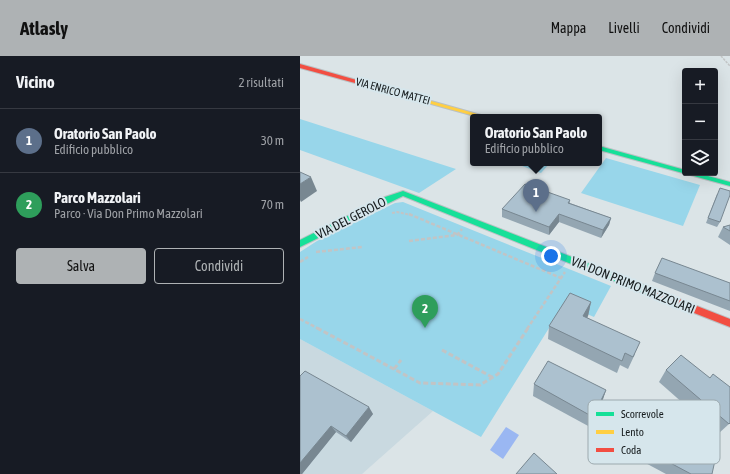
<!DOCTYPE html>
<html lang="it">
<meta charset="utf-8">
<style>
body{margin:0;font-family:"Asap Condensed",sans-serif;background:#242831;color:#f1f3f6}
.controls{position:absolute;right:12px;top:12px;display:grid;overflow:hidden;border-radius:4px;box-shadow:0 4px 16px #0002}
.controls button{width:36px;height:36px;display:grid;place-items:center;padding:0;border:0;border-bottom:1px solid #363941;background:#171b24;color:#f1f3f6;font:20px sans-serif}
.you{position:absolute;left:251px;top:200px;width:14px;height:14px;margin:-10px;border:3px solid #fff;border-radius:50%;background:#1a73e8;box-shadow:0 0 0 6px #1a73e833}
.badge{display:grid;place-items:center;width:26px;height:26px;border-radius:50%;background:#aeb2b4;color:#fff;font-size:13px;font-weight:700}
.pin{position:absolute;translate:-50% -33px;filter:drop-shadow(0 1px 2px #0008)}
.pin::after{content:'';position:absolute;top:21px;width:14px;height:12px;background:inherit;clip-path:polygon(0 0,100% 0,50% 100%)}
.popup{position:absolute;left:170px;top:58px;width:132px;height:52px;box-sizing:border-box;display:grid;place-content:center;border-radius:4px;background:#171b24;filter:drop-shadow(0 1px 3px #0005);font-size:13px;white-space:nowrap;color:#9ea1a6}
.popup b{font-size:15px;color:#f1f3f6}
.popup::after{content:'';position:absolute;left:50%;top:100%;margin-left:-8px;border:8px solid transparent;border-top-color:#171b24}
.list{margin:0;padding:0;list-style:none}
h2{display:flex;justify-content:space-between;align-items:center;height:52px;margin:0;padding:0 16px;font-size:17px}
h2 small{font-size:13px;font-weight:400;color:#9ea1a6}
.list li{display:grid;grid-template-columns:26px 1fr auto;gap:12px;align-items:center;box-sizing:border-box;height:64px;padding:0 16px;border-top:1px solid #363941}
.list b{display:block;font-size:15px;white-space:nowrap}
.list p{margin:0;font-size:13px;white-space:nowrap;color:#9ea1a6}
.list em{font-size:13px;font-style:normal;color:#9ea1a6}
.actions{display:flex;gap:8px;padding:12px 16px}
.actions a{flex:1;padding:9px 0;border:1px solid #aeb2b4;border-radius:4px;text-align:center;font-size:14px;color:#aeb2b4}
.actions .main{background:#aeb2b4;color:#111}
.icon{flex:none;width:22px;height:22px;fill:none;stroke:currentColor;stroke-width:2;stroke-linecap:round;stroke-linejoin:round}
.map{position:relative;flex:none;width:430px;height:418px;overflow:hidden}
header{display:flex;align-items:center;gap:24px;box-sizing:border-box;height:56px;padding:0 20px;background:#aeb2b4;color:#111}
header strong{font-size:19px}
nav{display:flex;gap:22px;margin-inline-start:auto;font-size:14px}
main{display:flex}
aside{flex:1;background:#171b24}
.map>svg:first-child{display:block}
.built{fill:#c9d9e0}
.green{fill:#98d6ea}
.water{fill:#9ab7f2}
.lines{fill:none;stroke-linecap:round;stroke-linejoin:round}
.fast-casing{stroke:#bac1c4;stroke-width:2}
.slow-casing{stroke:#bac1c4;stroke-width:2}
.jam-casing{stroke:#bac1c4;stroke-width:2}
.path-far3{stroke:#c2c4c5;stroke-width:1.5;stroke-dasharray:2.5 1;stroke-linecap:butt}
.path-far2{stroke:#c2c4c5;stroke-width:2;stroke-dasharray:3 1.5;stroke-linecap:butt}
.path-far1{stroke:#c2c4c5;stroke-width:2.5;stroke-dasharray:4 2;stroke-linecap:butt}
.path{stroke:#c2c4c5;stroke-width:3;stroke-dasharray:5 2.5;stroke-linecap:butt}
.fast{fill:#16e098;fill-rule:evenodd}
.slow{fill:#ffcf43;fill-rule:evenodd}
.jam{fill:#f24e42;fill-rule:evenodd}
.wall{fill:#94a6b2}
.shaded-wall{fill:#788791}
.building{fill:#acc1cf;stroke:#788791}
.labels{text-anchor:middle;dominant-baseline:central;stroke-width:4;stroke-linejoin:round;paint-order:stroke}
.far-street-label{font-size:11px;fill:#161c1e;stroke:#d6e6ec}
.street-label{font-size:13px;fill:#161c1e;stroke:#d6e6ec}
.key{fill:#d6e6ec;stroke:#9ca9ae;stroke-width:1}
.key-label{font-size:11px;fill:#161c1e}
</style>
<header>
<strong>Atlasly</strong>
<nav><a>Mappa</a><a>Livelli</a><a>Condividi</a></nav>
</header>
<main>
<aside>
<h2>Vicino<small>2 risultati</small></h2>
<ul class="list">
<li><span class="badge" style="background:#5c6f8a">1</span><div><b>Oratorio San Paolo</b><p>Edificio pubblico</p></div><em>30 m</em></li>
<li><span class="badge" style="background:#2e9e5b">2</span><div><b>Parco Mazzolari</b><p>Parco · Via Don Primo Mazzolari</p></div><em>70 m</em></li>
</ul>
<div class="actions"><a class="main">Salva</a><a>Condividi</a></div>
</aside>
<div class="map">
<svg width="430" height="418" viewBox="0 0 430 418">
<rect width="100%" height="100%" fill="#dbe4e7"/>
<!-- built -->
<path class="built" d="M0 283 133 355 62 418H0Z"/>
<!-- green -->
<g class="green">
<path d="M0 63 156 113 119 137 0 94Z"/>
<path d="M306 102 400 129 383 170 281 137Z"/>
<path d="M214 107H250L241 117Z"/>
<path d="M103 146 311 230 294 261 264 248 181 381 0 283V196L17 185 95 147Z"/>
</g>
<!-- water -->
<path class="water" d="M206 371 219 379 203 403 190 394Z"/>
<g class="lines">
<defs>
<g id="fast">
<path d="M299 90 385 114V117H397L430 126V130L299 94Z"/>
<path d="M103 135 354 233 356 236 354 239H348L103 140 0 191V184L85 141Z"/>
</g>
<path id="slow" d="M88 34H92L188 61H178L88 36Z"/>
<g id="jam">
<path d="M0 8 92 34 93 35 88 36 0 12Z"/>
<path d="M351 232 430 263V271L348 239 346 236 348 233Z"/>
</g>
</defs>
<!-- fast casing -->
<use href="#fast" class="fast-casing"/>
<!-- slow casing -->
<use href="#slow" class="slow-casing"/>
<!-- jam casing -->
<use href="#jam" class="jam-casing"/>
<!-- path-far3 -->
<g class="path-far3">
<path d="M421 0 430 10"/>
<path d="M197 59 203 61"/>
</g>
<!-- path-far2 -->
<path class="path-far2" d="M92 157 97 156 111 159"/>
<!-- path-far1 -->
<g class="path-far1">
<path d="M109 158 261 222"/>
<path d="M109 185 157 179 162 173"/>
<path d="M16 196 62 191"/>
<path d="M0 206 8 201"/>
<path d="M0 263 19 273"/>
<path d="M227 273 265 216"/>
</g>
<!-- path -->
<g class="path">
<path d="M17 272 120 327 180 329 198 318 228 272"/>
<path d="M142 294 192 321"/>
<path d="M94 313 101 304"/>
</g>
<!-- fast -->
<use href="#fast" class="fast"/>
<!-- slow -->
<use href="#slow" class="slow"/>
<!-- jam -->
<use href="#jam" class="jam"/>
</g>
<!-- wall -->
<g class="wall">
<path d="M417 138 420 166 417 171 406 167Z"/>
<path d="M270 144V147L311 162 309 169 301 182 259 166 249 179 202 161V153Z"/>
<path d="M430 169V189L418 181 423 171Z"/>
<path d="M355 217 430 227V255L352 225Z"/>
<path d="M291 246 288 260 287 261 335 298 328 313 320 309 317 317 248 283 249 270Z"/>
<path d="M366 314 430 367 418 378 359 326Z"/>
<path d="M0 320 73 358 51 386 36 376 2 418Z"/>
<path d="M234 328 306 334 302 346 290 371 233 340Z"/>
<path d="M341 357 412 418H366L325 396 335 368Z"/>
</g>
<!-- shaded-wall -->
<g class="shaded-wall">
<path d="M11 121 17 135 1 146 0 144V128Z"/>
<path d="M259 158V166L249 179V171Z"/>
<path d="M311 162 309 169 301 182 303 174Z"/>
<path d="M291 246 288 260 280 273 283 260Z"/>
<path d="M306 334 302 346 290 371 293 361Z"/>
<path d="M69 351 73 358 51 386 46 380Z"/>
<path d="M31 370 36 376 2 418H0V407Z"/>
</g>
<!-- building -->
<g class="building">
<path d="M0 116 11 121 0 128Z"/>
<path d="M225 128 270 144 268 147 311 162 303 174 259 158 249 171 202 153Z"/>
<path d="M420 132 430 135V139L420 166 408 162Z"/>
<path d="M430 169V175L423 171Z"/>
<path d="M362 202 430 227V245L355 217Z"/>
<path d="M270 237 291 246 283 260 340 286 333 301 325 297 322 305 249 270Z"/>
<path d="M381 299 410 322 413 318 430 331V367L429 368 366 314Z"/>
<path d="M248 305 306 334 293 361 234 328Z"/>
<path d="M5 315 69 351 46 380 31 370 0 407V320Z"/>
<path d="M341 357 417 395 412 418H391L331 386Z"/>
<path d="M234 397 257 418H216Z"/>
</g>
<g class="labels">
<!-- far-street labels -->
<g class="far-street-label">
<text transform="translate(93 35) rotate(15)">VIA ENRICO MATTEI</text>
</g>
<!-- street labels -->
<g class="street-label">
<text transform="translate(51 162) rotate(-27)">VIA DEL GEROLO</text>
<text transform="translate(333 229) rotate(22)">VIA DON PRIMO MAZZOLARI</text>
</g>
</g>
<!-- legend -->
<rect x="288" y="344" width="132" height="64" rx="6" class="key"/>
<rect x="296" y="356" width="18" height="4" fill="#16e098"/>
<rect x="296" y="374" width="18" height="4" fill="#ffcf43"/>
<rect x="296" y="392" width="18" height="4" fill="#f24e42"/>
<g class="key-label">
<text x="321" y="362">Scorrevole</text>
<text x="321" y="380">Lento</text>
<text x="321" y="398">Coda</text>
</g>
</svg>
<div class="controls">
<button>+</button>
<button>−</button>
<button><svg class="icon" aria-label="layers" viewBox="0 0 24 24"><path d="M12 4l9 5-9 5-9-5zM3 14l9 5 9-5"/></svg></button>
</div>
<div class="you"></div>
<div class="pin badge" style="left:236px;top:156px;background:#5c6f8a">1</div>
<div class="popup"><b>Oratorio San Paolo</b>Edificio pubblico</div>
<div class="pin badge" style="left:125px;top:272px;background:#2e9e5b">2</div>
</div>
</main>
